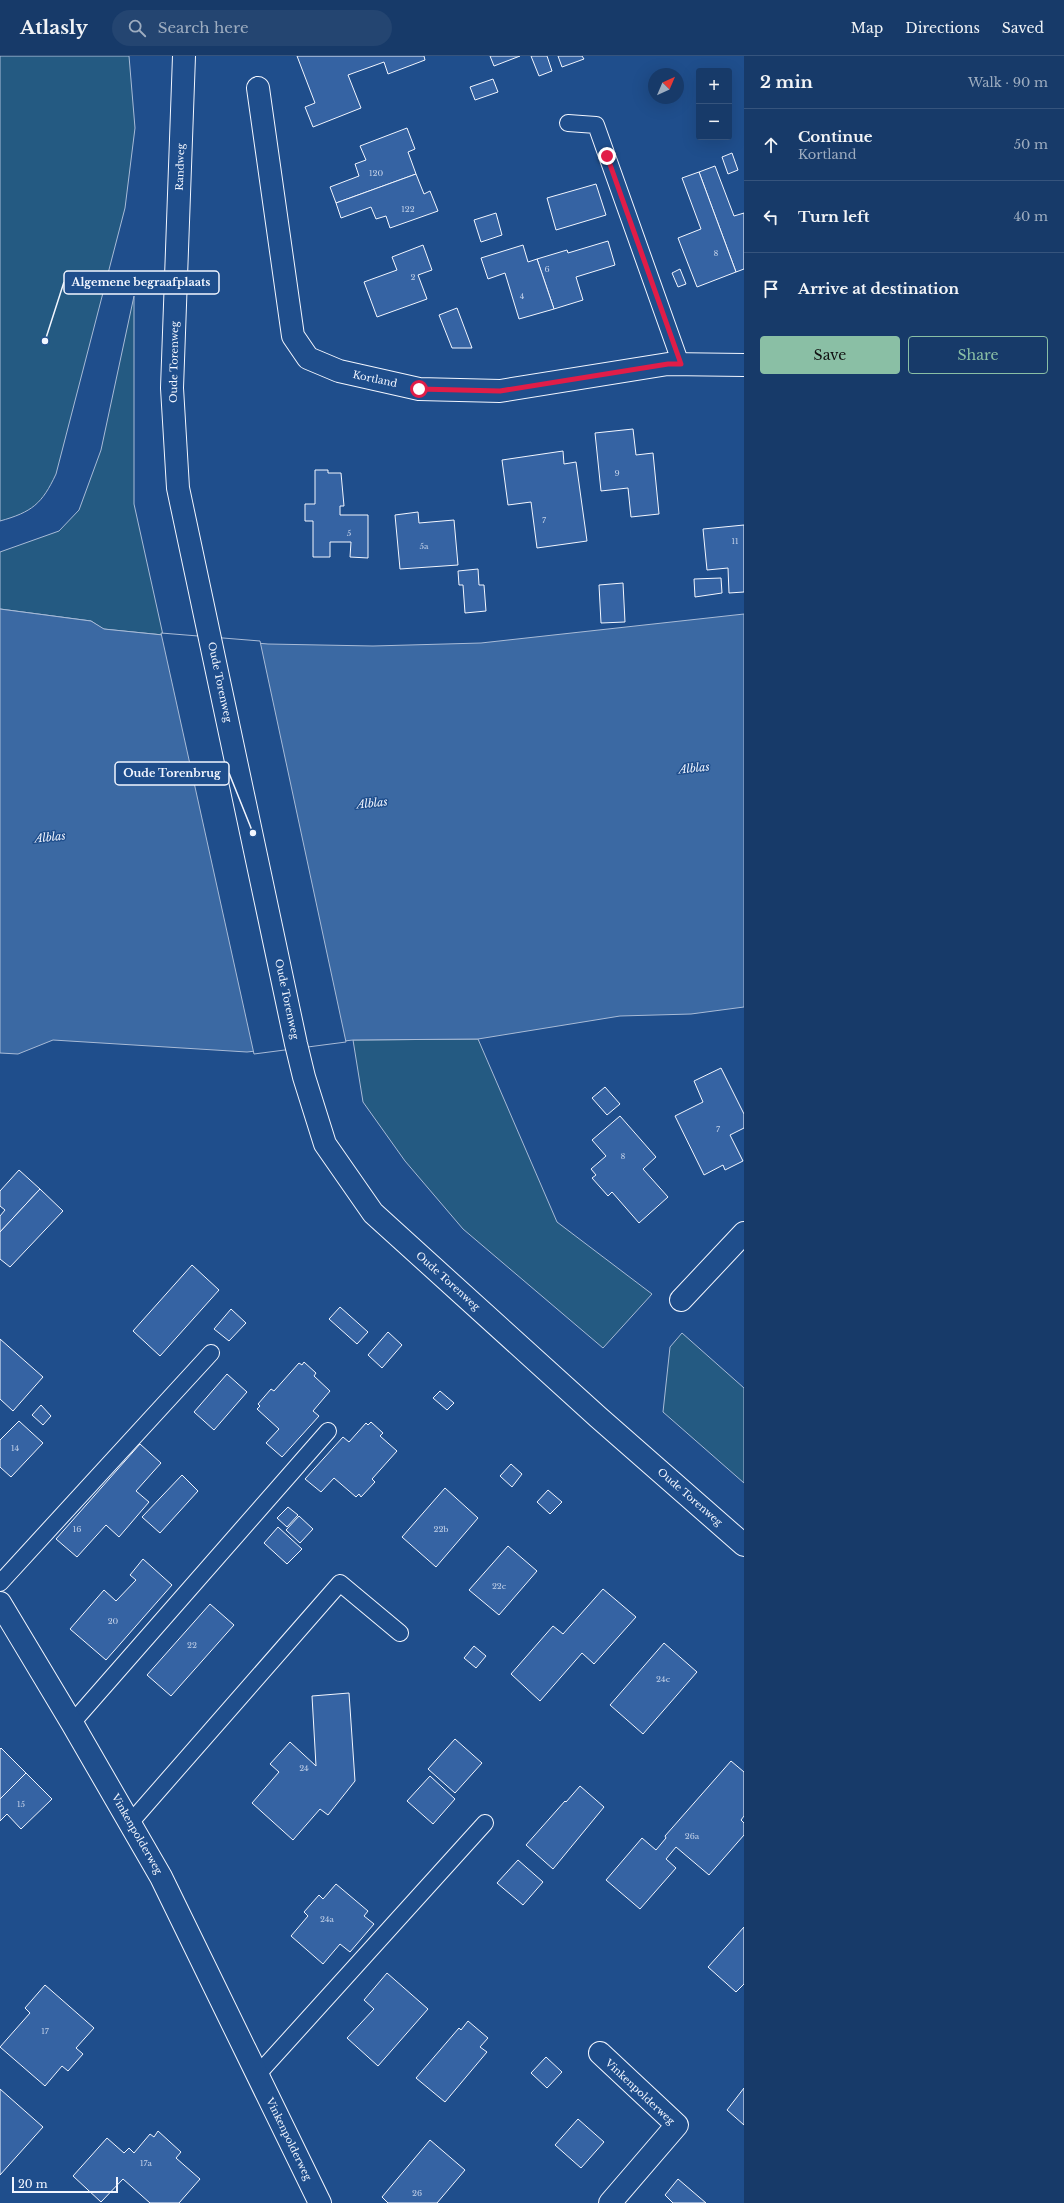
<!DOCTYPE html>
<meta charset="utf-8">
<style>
body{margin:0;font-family:"Libre Baskerville",serif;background:#244571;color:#f1f3f6}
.controls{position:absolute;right:12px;top:12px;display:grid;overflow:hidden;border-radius:4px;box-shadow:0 4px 16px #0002}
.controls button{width:36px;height:36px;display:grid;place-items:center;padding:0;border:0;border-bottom:1px solid #36547d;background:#173a69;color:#f1f3f6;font:20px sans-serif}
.compass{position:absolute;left:648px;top:12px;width:36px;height:36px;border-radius:50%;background:#173a69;box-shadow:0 4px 16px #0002;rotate:44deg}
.scale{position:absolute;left:12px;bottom:10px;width:106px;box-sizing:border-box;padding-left:4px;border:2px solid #f2f6ff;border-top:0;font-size:11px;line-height:14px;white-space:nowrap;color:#f2f6ff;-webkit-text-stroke:3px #1f4e8c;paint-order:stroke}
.stop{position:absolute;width:12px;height:12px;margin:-9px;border:3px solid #e11d48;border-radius:50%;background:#fff}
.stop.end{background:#e11d48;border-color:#fff;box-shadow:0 1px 4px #0008}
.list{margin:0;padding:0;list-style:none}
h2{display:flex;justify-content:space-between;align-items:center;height:52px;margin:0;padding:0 16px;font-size:17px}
h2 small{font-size:13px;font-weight:400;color:#9eadc0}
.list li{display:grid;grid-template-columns:26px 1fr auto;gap:12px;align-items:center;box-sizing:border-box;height:72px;padding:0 16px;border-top:1px solid #36547d}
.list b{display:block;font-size:15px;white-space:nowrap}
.list p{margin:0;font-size:13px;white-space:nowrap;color:#9eadc0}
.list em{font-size:13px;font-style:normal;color:#9eadc0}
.actions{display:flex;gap:8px;padding:12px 16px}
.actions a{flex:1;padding:9px 0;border:1px solid #8abfa5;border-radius:4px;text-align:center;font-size:14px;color:#8abfa5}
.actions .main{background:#8abfa5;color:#111}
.icon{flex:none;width:22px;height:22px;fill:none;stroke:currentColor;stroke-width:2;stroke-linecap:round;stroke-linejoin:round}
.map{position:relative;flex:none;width:744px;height:2147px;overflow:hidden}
header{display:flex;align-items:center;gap:24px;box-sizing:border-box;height:56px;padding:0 20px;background:#173a69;border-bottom:1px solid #36547d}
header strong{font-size:19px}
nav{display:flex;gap:22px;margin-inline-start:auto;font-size:14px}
.search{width:280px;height:36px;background:#244571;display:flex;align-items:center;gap:10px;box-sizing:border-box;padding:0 14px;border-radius:22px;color:#9eadc0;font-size:15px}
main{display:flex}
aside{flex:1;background:#173a69}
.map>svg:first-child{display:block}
.green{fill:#245a82;stroke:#a8bbd7}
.water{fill:#3b69a3;stroke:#a8bbd7}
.pier{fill:#1f4e8c;stroke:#a8bbd7}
.building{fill:#3563a3;stroke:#f2f6ff}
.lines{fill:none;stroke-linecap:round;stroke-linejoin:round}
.lane-casing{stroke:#f2f6ff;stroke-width:18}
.street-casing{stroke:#f2f6ff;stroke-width:24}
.secondary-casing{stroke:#f2f6ff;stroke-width:24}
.lane{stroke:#1f4e8c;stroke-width:16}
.street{stroke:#1f4e8c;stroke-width:22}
.secondary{stroke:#1f4e8c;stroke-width:22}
.route{stroke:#e11d48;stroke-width:5}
.labels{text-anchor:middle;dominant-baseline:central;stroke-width:3;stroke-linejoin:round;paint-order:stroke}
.number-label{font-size:8px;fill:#c3d1e8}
.street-label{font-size:10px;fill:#f2f6ff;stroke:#1f4e8c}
.water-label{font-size:11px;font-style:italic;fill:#f2f6ff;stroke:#1f4e8c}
.leader{fill:none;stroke:#f2f6ff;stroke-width:1.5}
.callout-dot{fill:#f2f6ff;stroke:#1f4e8c;stroke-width:1.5}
.callout{fill:#1f4e8c;stroke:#f2f6ff;stroke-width:1.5}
.callout-label{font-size:11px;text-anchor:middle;font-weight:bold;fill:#f2f6ff}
</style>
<header>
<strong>Atlasly</strong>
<div class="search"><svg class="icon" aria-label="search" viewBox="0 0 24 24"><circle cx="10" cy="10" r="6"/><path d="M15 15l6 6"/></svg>Search here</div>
<nav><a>Map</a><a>Directions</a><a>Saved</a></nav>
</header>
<main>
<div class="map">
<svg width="744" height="2147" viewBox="0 0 744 2147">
<rect width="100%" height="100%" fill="#1f4e8c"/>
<!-- green -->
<g class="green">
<path d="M0 0H129L135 72 125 152 56 418C42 448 32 456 0 465Z"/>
<path d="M134 240V448L163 579 103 573 91 565 0 553V496L59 475 79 454 101 394Z"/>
<path d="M478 983 557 1166 652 1238 603 1292 463 1173 405 1105 363 1046 353 984Z"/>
<path d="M682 1277 744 1332V1427L663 1356 670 1291Z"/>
</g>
<!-- water -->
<path class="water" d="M0 553 91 565 104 573 163 579 268 588 373 590 481 587 744 558V951L691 958 620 960 478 983 353 984 247 996 53 984 18 998 0 997Z"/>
<!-- pier -->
<path class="pier" d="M161 577 260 585 346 986 254 998Z"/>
<!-- building -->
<g class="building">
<path d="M297 0H424L425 4 388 18 384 6 348 19 361 52 313 71 305 51 315 47Z"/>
<path d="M490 0H520L494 10Z"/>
<path d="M531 0H547L552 15 539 20Z"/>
<path d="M558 0H582L584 3 562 11Z"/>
<path d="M493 23 498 36 475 44 470 31Z"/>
<path d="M407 72 415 93 408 96 416 118 336 147 330 131 359 120 355 108 366 104 360 90Z"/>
<path d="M732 97 738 114 728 118 722 101Z"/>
<path d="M715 110 734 160 744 157V213L736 216 699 116Z"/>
<path d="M699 116 736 216 697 231 678 182 701 173 682 122Z"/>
<path d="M416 118 424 138 430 135 438 155 390 172 386 160 376 163 371 151 341 162 336 147Z"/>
<path d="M596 128 606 159 556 174 547 142Z"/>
<path d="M496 157 502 179 481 186 474 164Z"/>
<path d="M608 185 615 209 576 221 583 244 554 253 537 203 567 194 568 197Z"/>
<path d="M423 189 432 214 418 219 427 243 377 261 364 226 397 214 392 201Z"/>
<path d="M523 189 528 206 537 203 554 253 519 263 505 217 488 223 481 202Z"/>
<path d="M680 213 686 228 678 231 672 217Z"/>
<path d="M457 252 472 292H452L439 259Z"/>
<path d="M633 373 636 399 653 397 659 458 631 461 628 432 601 435 595 377Z"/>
<path d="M563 395 564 408 576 406 587 485 537 492 531 446 508 449 502 404Z"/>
<path d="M315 414H328V417H341L344 450H340V459H368V502L350 501 351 486H330V501H313V465H305V448H315Z"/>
<path d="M418 456 419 467 454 464 458 509 400 513 395 459Z"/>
<path d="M744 469V536L729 537 728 512 707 514 703 473Z"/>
<path d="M478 513 479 529H484L486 555 465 557 463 529H459L458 515Z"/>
<path d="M721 522 722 537 695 541 694 523Z"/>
<path d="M623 527 625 566 601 567 599 529Z"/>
<path d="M721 1012 744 1058V1072L730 1079 743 1105 725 1114 723 1109 704 1119 675 1060 703 1046 694 1025Z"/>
<path d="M605 1031 620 1048 607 1059 592 1042Z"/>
<path d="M620 1060 656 1101 643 1113 668 1141 639 1167 612 1136 608 1140 592 1122 596 1119 591 1113 606 1100 592 1084Z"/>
<path d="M19 1114 40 1133 0 1176V1160L5 1154 0 1150V1135Z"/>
<path d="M40 1133 63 1155 10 1211 0 1203V1176Z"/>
<path d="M192 1209 219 1234 160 1300 133 1275Z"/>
<path d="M340 1251 368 1276 357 1288 329 1263Z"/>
<path d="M231 1253 246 1267 229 1285 214 1273Z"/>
<path d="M388 1276 402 1289 382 1312 368 1299Z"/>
<path d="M0 1283 43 1321 13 1355 0 1343Z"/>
<path d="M304 1306 316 1317 314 1320 330 1335 313 1355 319 1360 282 1401 266 1387 279 1373 257 1353 260 1350 258 1348 271 1333 274 1335 299 1307 302 1309Z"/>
<path d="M227 1318 247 1336 214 1374 194 1356Z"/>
<path d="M440 1335 454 1347 447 1354 433 1342Z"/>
<path d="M41 1349 51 1360 43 1369 32 1359Z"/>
<path d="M19 1365 43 1387 11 1421 0 1411V1384Z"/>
<path d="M371 1366 383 1377 380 1380 397 1395 372 1423 375 1426 361 1441 359 1438 356 1441 334 1422 321 1436 305 1423 343 1381 349 1386 366 1367 368 1369Z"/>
<path d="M140 1388 161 1407 136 1435 149 1446 119 1481 106 1469 77 1501 56 1483Z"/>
<path d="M511 1408 522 1418 512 1431 500 1420Z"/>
<path d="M182 1419 198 1435 160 1477 142 1461Z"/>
<path d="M445 1432 478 1462 436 1511 402 1481Z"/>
<path d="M548 1434 562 1446 550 1458 537 1446Z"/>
<path d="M288 1451 298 1459 287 1471 277 1462Z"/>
<path d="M299 1460 313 1473 300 1487 286 1474Z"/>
<path d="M278 1471 302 1493 287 1508 264 1487Z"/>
<path d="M508 1490 537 1515 499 1559 469 1534Z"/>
<path d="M143 1503 172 1529 106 1604 70 1573 104 1534 116 1545 136 1524 130 1519Z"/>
<path d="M603 1533 636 1561 594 1608 582 1597 540 1645 511 1618 553 1570 563 1578Z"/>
<path d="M210 1548 234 1569 171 1640 147 1619Z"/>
<path d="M664 1587 697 1616 643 1678 610 1649Z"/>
<path d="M474 1590 486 1600 476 1612 464 1602Z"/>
<path d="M349 1637 355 1725 328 1759 320 1753 293 1784 252 1747 279 1716 270 1708 290 1686 316 1710 312 1640Z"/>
<path d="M455 1683 482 1707 455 1737 428 1713Z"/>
<path d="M1 1692 26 1717 0 1743V1693Z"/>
<path d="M731 1705 744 1716V1760L741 1764 744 1767V1779L709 1819 676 1791 666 1803 676 1812 640 1853 606 1824 642 1782 656 1794 666 1782 665 1780Z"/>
<path d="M26 1717 52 1743 21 1773 7 1758 0 1765V1743Z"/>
<path d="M430 1720 455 1743 433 1768 407 1745Z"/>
<path d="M580 1730 604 1751 553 1813 526 1789 565 1745 566 1746Z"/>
<path d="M518 1804 543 1826 523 1849 497 1827Z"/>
<path d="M336 1828 368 1855 364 1860 374 1868 350 1896 340 1888 323 1908 291 1880 308 1860 304 1856 319 1839 323 1843Z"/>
<path d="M744 1871V1928L736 1936 708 1911Z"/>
<path d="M387 1917 428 1953 378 2010 347 1982 374 1953 364 1944Z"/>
<path d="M45 1929 94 1972 76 1992 83 1998 68 2015 62 2010 45 2030 0 1991 30 1957 25 1952Z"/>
<path d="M468 1965 488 1982 480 1991 487 1996 445 2046 416 2022 459 1972 461 1974Z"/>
<path d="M546 2001 562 2016 547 2032 531 2017Z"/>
<path d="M744 2032V2069L727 2054Z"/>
<path d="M0 2033 43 2071 0 2119Z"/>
<path d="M578 2063 604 2086 581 2112 555 2089Z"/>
<path d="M158 2075 181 2096 176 2102 200 2123 179 2147H150L123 2123 101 2146 73 2120 107 2082 124 2097 129 2092 134 2097 150 2078 154 2081Z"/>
<path d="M430 2084 465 2114 437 2147H388L382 2141Z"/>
<path d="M678 2123 706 2147H673L665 2139Z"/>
</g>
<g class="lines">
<defs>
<g id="lane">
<path d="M568 67 596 69 681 308"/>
<path d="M0 1527 211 1297"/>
<path d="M72 1667 328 1375"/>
<path d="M130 1767 340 1527 400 1577"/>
<path d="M258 2018 485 1767"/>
</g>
<g id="street">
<path d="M258 32 293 280 308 302 339 315 419 333 500 335 668 308 744 309"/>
<path d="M681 1244 744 1177"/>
<path d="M0 1547 72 1667 161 1821 320 2147"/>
<path d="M600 1997 677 2069 610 2147"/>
</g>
<path id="secondary" d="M184 0 172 332 178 432 296 988 304 1021 325 1088 373 1157 598 1361 744 1489"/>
</defs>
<!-- lane casing -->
<use href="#lane" class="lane-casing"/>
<!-- street casing -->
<use href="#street" class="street-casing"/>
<!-- secondary casing -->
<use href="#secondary" class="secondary-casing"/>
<!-- lane -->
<use href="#lane" class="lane"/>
<!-- street -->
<use href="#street" class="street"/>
<!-- secondary -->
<use href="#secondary" class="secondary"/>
</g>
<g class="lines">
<!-- route -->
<path class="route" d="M419 333 500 335 668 308H681L607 100"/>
</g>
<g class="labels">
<!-- number labels -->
<g class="number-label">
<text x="376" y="117">120</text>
<text x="408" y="153">122</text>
<text x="716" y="197">8</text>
<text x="547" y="213">6</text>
<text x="413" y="221">2</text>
<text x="522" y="240">4</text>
<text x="617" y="417">9</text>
<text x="544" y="464">7</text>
<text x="349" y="477">5</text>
<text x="735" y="485">11</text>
<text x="424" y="490">5a</text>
<text x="718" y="1073">7</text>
<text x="623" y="1100">8</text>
<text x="15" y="1392">14</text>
<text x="77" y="1473">16</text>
<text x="441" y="1473">22b</text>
<text x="499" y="1530">22c</text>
<text x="113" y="1565">20</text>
<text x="192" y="1589">22</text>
<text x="663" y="1623">24c</text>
<text x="304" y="1712">24</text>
<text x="21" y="1748">15</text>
<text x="692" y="1780">26a</text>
<text x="327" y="1863">24a</text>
<text x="45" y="1975">17</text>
<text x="146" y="2107">17a</text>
<text x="417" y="2137">26</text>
</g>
<!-- street labels -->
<g class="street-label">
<text transform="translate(180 111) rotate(-88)">Randweg</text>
<text transform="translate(174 306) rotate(-89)">Oude Torenweg</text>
<text transform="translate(375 323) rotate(12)">Kortland</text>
<text transform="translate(220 626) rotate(78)">Oude Torenweg</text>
<text transform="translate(287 943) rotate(78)">Oude Torenweg</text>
<text transform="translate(448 1225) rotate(42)">Oude Torenweg</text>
<text transform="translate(690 1441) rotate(41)">Oude Torenweg</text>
<text transform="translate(137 1778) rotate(60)">Vinkenpolderweg</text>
<text transform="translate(640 2036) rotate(43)">Vinkenpolderweg</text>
<text transform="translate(289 2083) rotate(64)">Vinkenpolderweg</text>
</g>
<!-- water labels -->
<g class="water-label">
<text transform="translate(694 712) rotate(-6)">Alblas</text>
<text transform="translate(372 747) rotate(-6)">Alblas</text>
<text transform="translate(50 781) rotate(-6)">Alblas</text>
</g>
</g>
<!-- callouts -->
<path class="leader" d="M45 285L64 226M253 777L229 717"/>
<g class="callout-dot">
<circle cx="45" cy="285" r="4"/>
<circle cx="253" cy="777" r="4"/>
</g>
<g class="callout">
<rect x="64" y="215" width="155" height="23" rx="4"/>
<rect x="115" y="706" width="114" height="23" rx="4"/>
</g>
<g class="callout-label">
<text x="141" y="230">Algemene begraafplaats</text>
<text x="172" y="721">Oude Torenbrug</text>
</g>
</svg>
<div class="controls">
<button>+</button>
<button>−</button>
</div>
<svg class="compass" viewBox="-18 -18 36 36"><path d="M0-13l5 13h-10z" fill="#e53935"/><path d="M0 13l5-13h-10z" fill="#9eadc0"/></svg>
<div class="scale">20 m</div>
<div class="stop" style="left:419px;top:333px"></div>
<div class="stop end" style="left:607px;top:100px"></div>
</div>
<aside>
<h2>2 min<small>Walk · 90 m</small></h2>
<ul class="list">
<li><svg class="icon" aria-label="ahead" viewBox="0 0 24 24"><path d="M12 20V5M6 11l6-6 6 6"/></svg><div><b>Continue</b><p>Kortland</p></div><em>50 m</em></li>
<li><svg class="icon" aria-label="left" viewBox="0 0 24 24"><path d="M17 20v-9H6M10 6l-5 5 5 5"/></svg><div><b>Turn left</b></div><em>40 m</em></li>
<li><svg class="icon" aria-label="arrive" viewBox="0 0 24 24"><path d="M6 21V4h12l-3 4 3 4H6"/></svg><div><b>Arrive at destination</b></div></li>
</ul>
<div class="actions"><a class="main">Save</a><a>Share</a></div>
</aside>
</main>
